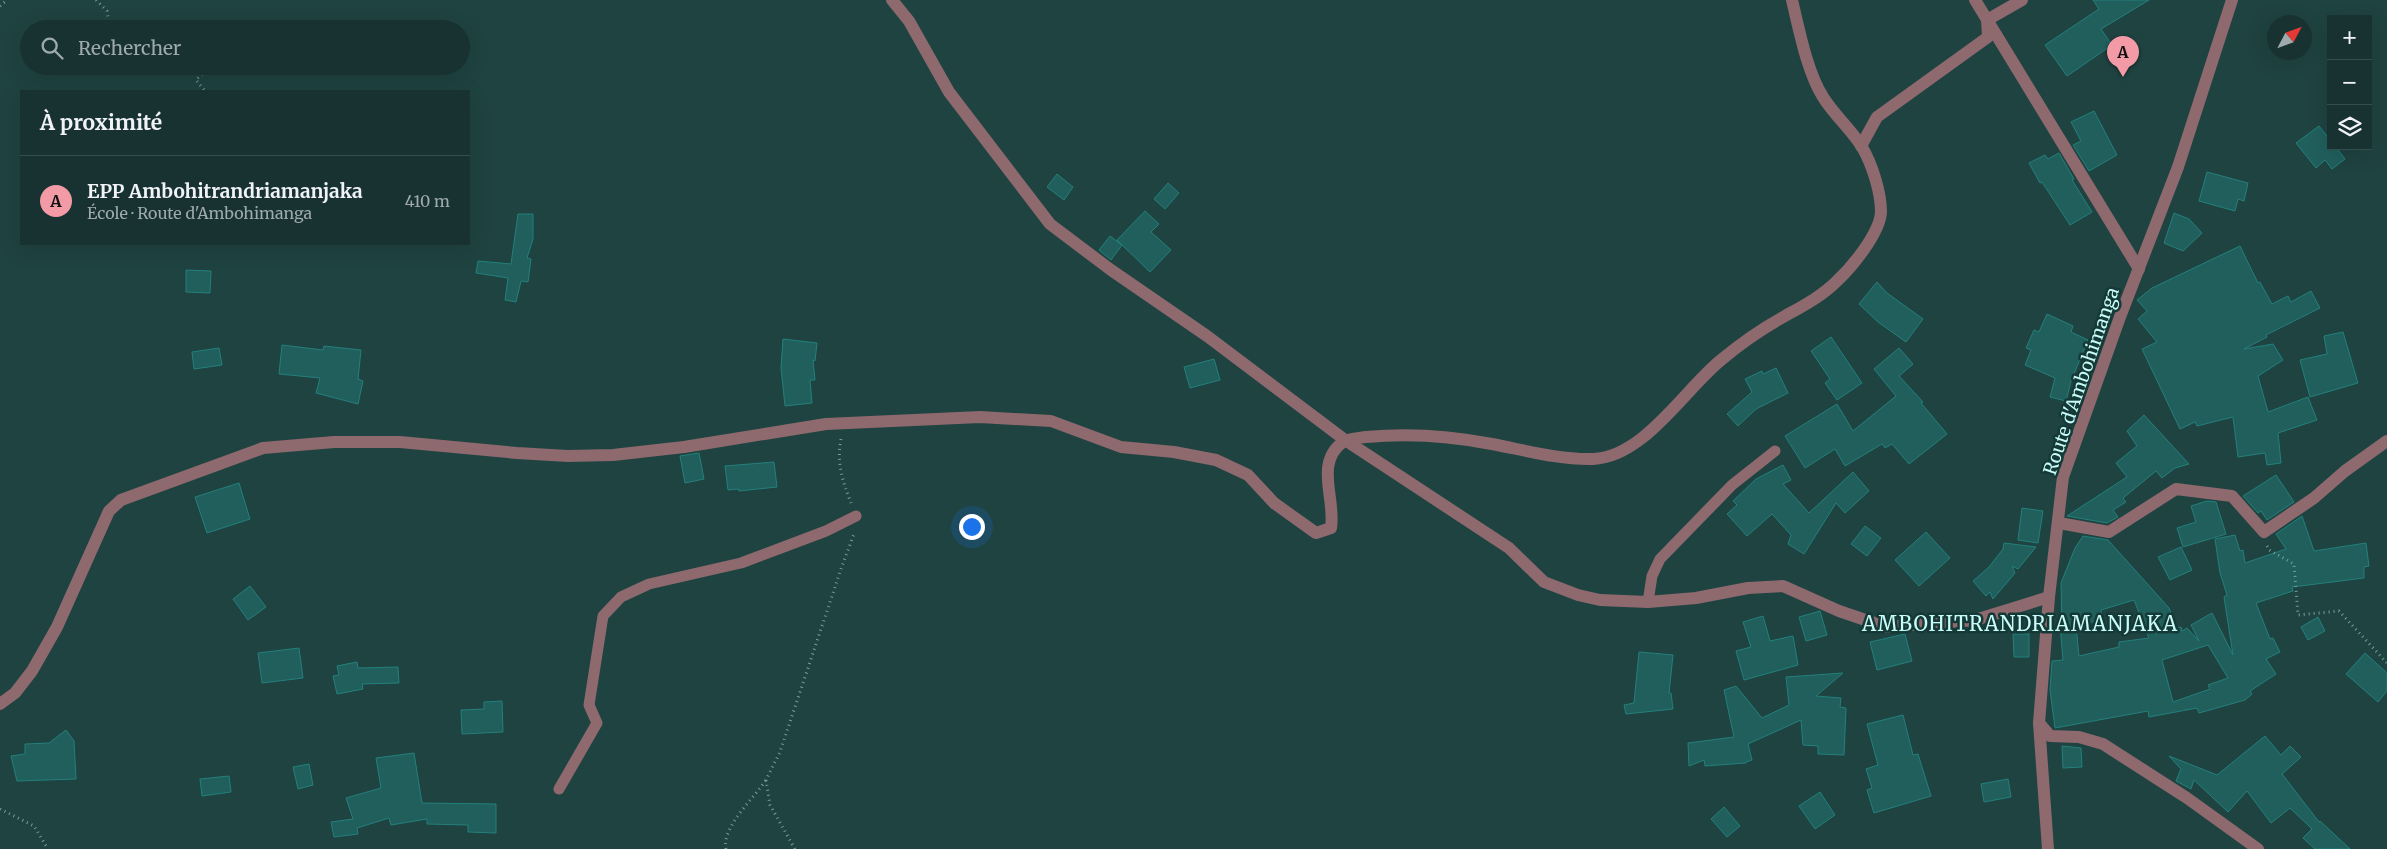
<!DOCTYPE html>
<html lang="fr">
<meta charset="utf-8">
<style>
body{margin:0;font-family:Merriweather,serif;background:#203a39;color:#f1f3f6}
.controls{position:absolute;right:15px;top:15px;display:grid;overflow:hidden;border-radius:0px;box-shadow:0 5px 20px #0002}
.controls button{width:45px;height:45px;display:grid;place-items:center;padding:0;border:0;border-bottom:1px solid #364d4d;background:#173231;color:#f1f3f6;font:25px sans-serif}
.compass{position:absolute;left:2267px;top:15px;width:45px;height:45px;border-radius:50%;background:#173231;box-shadow:0 5px 20px #0002;rotate:49deg}
.you{position:absolute;left:971px;top:526px;width:18px;height:18px;margin:-12px;border:4px solid #fff;border-radius:50%;background:#1a73e8;box-shadow:0 0 0 8px #1a73e833}
.badge{display:grid;place-items:center;width:32px;height:32px;border-radius:50%;background:#f39aa7;color:#111;font-size:16px;font-weight:700}
.pin{position:absolute;translate:-50% -41px;filter:drop-shadow(0 1px 2px #0008)}
.pin::after{content:'';position:absolute;top:26px;width:18px;height:15px;background:inherit;clip-path:polygon(0 0,100% 0,50% 100%)}
.list{margin:0;padding:0;list-style:none}
h2{display:flex;justify-content:space-between;align-items:center;height:65px;margin:0;padding:0 20px;font-size:21px}
h2 small{font-size:16px;font-weight:400;color:#9eaaab}
.list li{display:grid;grid-template-columns:32px 1fr auto;gap:15px;align-items:center;box-sizing:border-box;height:90px;padding:0 20px;border-top:1px solid #364d4d}
.list b{display:block;font-size:19px;white-space:nowrap}
.list p{margin:0;font-size:16px;white-space:nowrap;color:#9eaaab}
.list em{font-size:16px;font-style:normal;color:#9eaaab}
.icon{flex:none;width:28px;height:28px;fill:none;stroke:currentColor;stroke-width:2;stroke-linecap:round;stroke-linejoin:round}
.map{position:relative;flex:none;width:2387px;height:849px;overflow:hidden}
.search{position:absolute;background:#173231;box-shadow:0 5px 20px #0002;left:20px;top:20px;width:450px;height:55px;display:flex;align-items:center;gap:12px;box-sizing:border-box;padding:0 18px;border-radius:28px;color:#9eaaab;font-size:19px}
.panel{position:absolute;background:#173231;box-shadow:0 5px 20px #0002;left:20px;top:90px;width:450px;height:155px;border-radius:0px}
.map>svg:first-child{display:block}
.building{fill:#215f5c;stroke:#23807c;fill-rule:evenodd}
.lines{fill:none;stroke-linecap:round;stroke-linejoin:round}
.path{stroke:#739f9c;stroke-width:3;stroke-dasharray:1 4;stroke-linecap:butt}
.service{stroke:#8e696e;stroke-width:11}
.minor{stroke:#8e696e;stroke-width:12}
.tertiary{stroke:#8e696e;stroke-width:12}
.labels{text-anchor:middle;dominant-baseline:central;stroke-width:5;stroke-linejoin:round;paint-order:stroke}
.street-label{font-size:18px;fill:#c8fcf8;stroke:#143937}
.quarter-label{font-size:20px;letter-spacing:1px;fill:#c8fcf8;stroke:#143937}
</style>
<div class="map">
<svg width="2387" height="849" viewBox="0 0 2387 849">
<rect width="100%" height="100%" fill="#1f4341"/>
<!-- building -->
<g class="building">
<path d="M2093 0H2149L2101 29 2112 45 2067 76 2045 45 2099 9Z"/>
<path d="M2094 111 2117 155 2089 171 2073 145 2081 141 2071 122Z"/>
<path d="M2319 126 2331 141V146H2335L2345 159 2332 169 2325 160 2316 168 2296 143Z"/>
<path d="M2059 153 2074 179 2072 180 2092 212 2070 225 2042 182 2040 183 2029 163 2045 155 2048 159Z"/>
<path d="M2207 172 2248 183 2244 201 2238 199 2235 211 2199 201Z"/>
<path d="M1057 174 1073 187 1064 200 1047 187Z"/>
<path d="M1168 183 1179 193 1165 209 1154 199Z"/>
<path d="M1145 211 1159 224 1151 232 1171 250 1150 272 1117 240Z"/>
<path d="M2174 213 2189 219 2202 233 2183 251 2164 243Z"/>
<path d="M518 214H533V239L527 258 531 259 528 282 521 281 516 302 505 300 508 278 476 273 478 261 511 264Z"/>
<path d="M1110 236 1122 245 1111 260 1099 250Z"/>
<path d="M2240 246 2258 283 2260 282 2272 304 2288 296 2291 302 2311 291 2320 308 2266 335 2267 337 2244 349 2273 344 2283 360 2258 376 2268 412 2308 397 2317 420 2278 433 2281 463 2267 465 2265 453 2238 457 2233 417 2197 426 2195 422 2180 429 2142 349 2157 342 2138 319 2147 311 2137 300 2152 288Z"/>
<path d="M186 270 211 271 210 293 186 292Z"/>
<path d="M1877 282 1887 293 1923 319 1906 342 1878 322 1859 304Z"/>
<path d="M2047 314 2073 326 2071 332 2088 340 2071 381 2066 401 2050 397 2055 378 2025 365 2031 350 2026 348 2034 330 2039 332Z"/>
<path d="M2343 332 2358 383 2310 397 2300 360 2327 354 2324 336Z"/>
<path d="M1831 337 1862 383 1837 400 1825 383 1830 379 1811 351Z"/>
<path d="M783 339 817 343 815 361 813 360 815 380H810L812 403 785 406 781 368Z"/>
<path d="M282 345 323 350 324 346 361 350 358 379 363 381 358 404 316 393 320 378 279 374Z"/>
<path d="M219 348 222 365 194 369 192 352Z"/>
<path d="M1899 348 1913 364 1899 376 1923 402 1921 403 1947 434 1909 464 1892 444 1885 448 1882 444 1845 466 1835 449 1805 468 1785 436 1837 404 1853 431 1896 396 1874 369Z"/>
<path d="M1214 359 1220 380 1190 388 1184 367Z"/>
<path d="M1776 368 1788 393 1756 409 1738 426 1727 414 1752 392 1745 379 1762 371 1763 374Z"/>
<path d="M2144 415 2189 464 2175 468 2162 478 2156 471 2123 498 2126 502 2113 510 2118 517 2107 523 2067 516 2127 477 2116 463 2137 446 2127 431Z"/>
<path d="M699 453 704 479 685 483 680 456Z"/>
<path d="M774 462 777 487 739 491V489L728 490 725 466Z"/>
<path d="M1783 465 1791 480 1783 484 1809 513 1853 472 1869 491 1845 513 1836 503 1804 554 1788 544 1791 535 1772 514 1747 536 1727 514 1737 505 1733 501 1756 479Z"/>
<path d="M2276 475 2294 502 2267 520 2261 511 2258 513 2243 496Z"/>
<path d="M239 483 250 519 207 533 195 497Z"/>
<path d="M2207 501 2216 502 2226 534 2183 547 2177 528 2196 522 2191 506Z"/>
<path d="M2022 508 2043 511 2038 543 2018 540Z"/>
<path d="M2302 516 2314 551 2366 543 2369 566 2364 567V578L2292 587 2293 591 2256 603 2270 639 2273 638 2280 652 2266 659 2276 674 2250 691 2252 694 2245 700 2199 713 2197 708 2149 717 2148 711 2055 728 2050 690 2052 661 2063 660 2060 625H2062L2061 583 2075 548 2083 536 2108 540 2169 608 2177 628 2181 627 2182 631 2187 628 2199 641 2191 625 2212 613 2233 655 2224 597 2227 595 2220 573 2215 539 2235 535 2240 551 2243 550 2245 563 2286 549 2276 534ZM2134 600 2149 638 2119 642V647L2079 656 2076 626 2103 619 2101 610ZM2208 645 2228 678 2208 685 2210 689 2173 702 2162 660Z"/>
<path d="M1865 526 1881 538 1867 556 1851 544Z"/>
<path d="M1926 532 1950 558 1919 586 1895 560Z"/>
<path d="M2004 543 2036 547 2018 569 2012 566 2015 573 1993 599 1990 592 1986 596 1973 581 1989 567 2003 549Z"/>
<path d="M2181 547 2192 570 2170 580 2158 557Z"/>
<path d="M250 586 266 607 248 620 233 599Z"/>
<path d="M1820 611 1827 635 1806 641 1799 617Z"/>
<path d="M1763 616 1770 641 1793 636 1798 665 1744 680 1736 651 1751 647 1743 622Z"/>
<path d="M2318 617 2325 631 2308 640 2301 627Z"/>
<path d="M1905 634 1912 661 1877 670 1870 642Z"/>
<path d="M2013 634H2029V657H2014Z"/>
<path d="M299 648 303 678 262 683 258 653Z"/>
<path d="M1639 652 1673 655 1669 693H1671L1673 709 1626 714 1624 705 1634 703Z"/>
<path d="M2365 653 2387 673V691L2378 702 2346 674Z"/>
<path d="M357 662 358 668 398 667 399 683 362 684 363 689 337 694 333 676 339 675 337 666Z"/>
<path d="M1843 673 1816 696 1841 698 1840 707 1846 708 1844 755 1818 754V746L1803 745 1801 720 1748 744 1752 760 1746 762V763L1705 766 1704 760 1689 766 1688 743 1734 737 1724 690 1736 686 1762 718 1789 705 1786 677Z"/>
<path d="M502 701 503 732 462 734 461 710 484 709V702Z"/>
<path d="M1903 715 1913 755 1918 754 1931 796 1874 813 1867 790 1872 788 1866 769 1878 765 1867 724Z"/>
<path d="M66 730 74 741 76 779 17 781 11 756 25 754V744L49 743Z"/>
<path d="M2265 736 2281 755 2290 746 2301 757 2282 774 2319 822 2320 821 2350 849H2315L2303 838 2312 829 2290 808 2271 823 2247 791 2228 812 2194 780 2191 789 2176 781 2181 769 2169 756 2217 775Z"/>
<path d="M2062 746 2081 748 2082 767 2063 768Z"/>
<path d="M414 753 422 803 496 804V833L468 832V825L427 824V819L391 825 389 818 357 828 358 834 334 837 331 822 353 819 346 798 381 788 376 758Z"/>
<path d="M309 764 313 785 298 789 293 767Z"/>
<path d="M229 776 231 792 202 796 200 779Z"/>
<path d="M2008 779 2011 797 1984 802 1981 784Z"/>
<path d="M1820 792 1835 815 1815 829 1799 806Z"/>
<path d="M1724 807 1740 826 1727 837 1711 819Z"/>
</g>
<g class="lines">
<!-- path -->
<g class="path">
<path d="M96 0 107 11 110 29"/>
<path d="M0 6 7 0"/>
<path d="M202 66 205 71 196 80 205 91"/>
<path d="M841 439C836 462 843 482 851 503"/>
<path d="M2267 546 2269 550 2294 564 2298 615 2339 611 2387 663"/>
<path d="M0 809 34 826 48 849"/>
<path d="M726 849C721 828 754 798 766 780"/>
<path d="M795 849 770 805 766 780 780 752 842 566 854 534"/>
</g>
<!-- service -->
<g class="service">
<path d="M1648 602 1652 576 1660 559 1732 485 1775 451"/>
<path d="M559 789 597 723 589 705 603 616 621 597 649 584 741 563 826 531 856 516"/>
</g>
<!-- minor -->
<g class="minor">
<path d="M892 0 909 21 949 92 1050 224 1111 270 1207 336 1345 440 1509 548 1544 582 1578 595 1600 600 1648 602 1696 598 1748 588 1783 586 1839 611 1886 627 1975 620 2049 597"/>
<path d="M1975 0 2139 269"/>
<path d="M1861 146 1877 117 1988 37 1987 20 2022 0"/>
<path d="M2059 523 2109 532 2176 489 2232 496 2264 532 2314 498 2345 471 2387 441"/>
<path d="M0 704 15 693 32 671 57 627 109 511 121 500 263 448 334 442H400L517 453 568 456 613 455 684 447 826 424 980 417 1051 421 1121 447 1174 452 1216 460 1248 475 1274 503 1316 533 1331 528C1336 499 1314 463 1343 442 1348 438 1359 438 1366 437 1407 433 1451 436 1492 444 1524 450 1559 460 1593 459 1644 457 1684 390 1721 360 1740 344 1763 328 1785 316 1803 306 1822 296 1837 281 1852 267 1880 233 1881 212 1881 192 1872 164 1862 147 1851 129 1834 115 1823 97 1807 72 1799 29 1792 0"/>
<path d="M2039 723 2050 736 2079 737 2103 744 2187 798 2258 849"/>
</g>
<!-- tertiary -->
<path class="tertiary" d="M2048 849 2039 723 2049 597 2063 477 2120 317 2178 167 2232 0"/>
</g>
<g class="labels">
<!-- street labels -->
<g class="street-label">
<text transform="translate(2081 381) rotate(-71)">Route d'Ambohimanga</text>
</g>
<!-- quarter labels -->
<g class="quarter-label">
<text x="2020" y="623">AMBOHITRANDRIAMANJAKA</text>
</g>
</g>
</svg>
<div class="controls">
<button>+</button>
<button>−</button>
<button><svg class="icon" aria-label="layers" viewBox="0 0 24 24"><path d="M12 4l9 5-9 5-9-5zM3 14l9 5 9-5"/></svg></button>
</div>
<svg class="compass" viewBox="-18 -18 36 36"><path d="M0-13l5 13h-10z" fill="#e53935"/><path d="M0 13l5-13h-10z" fill="#9eaaab"/></svg>
<div class="you"></div>
<div class="pin badge" style="left:2123px;top:77px">A</div>
<div class="search"><svg class="icon" aria-label="search" viewBox="0 0 24 24"><circle cx="10" cy="10" r="6"/><path d="M15 15l6 6"/></svg>Rechercher</div>
<section class="panel">
<h2>À proximité<small></small></h2>
<ul class="list">
<li><span class="badge">A</span><div><b>EPP Ambohitrandriamanjaka</b><p>École · Route d'Ambohimanga</p></div><em>410 m</em></li>
</ul>
</section>
</div>
